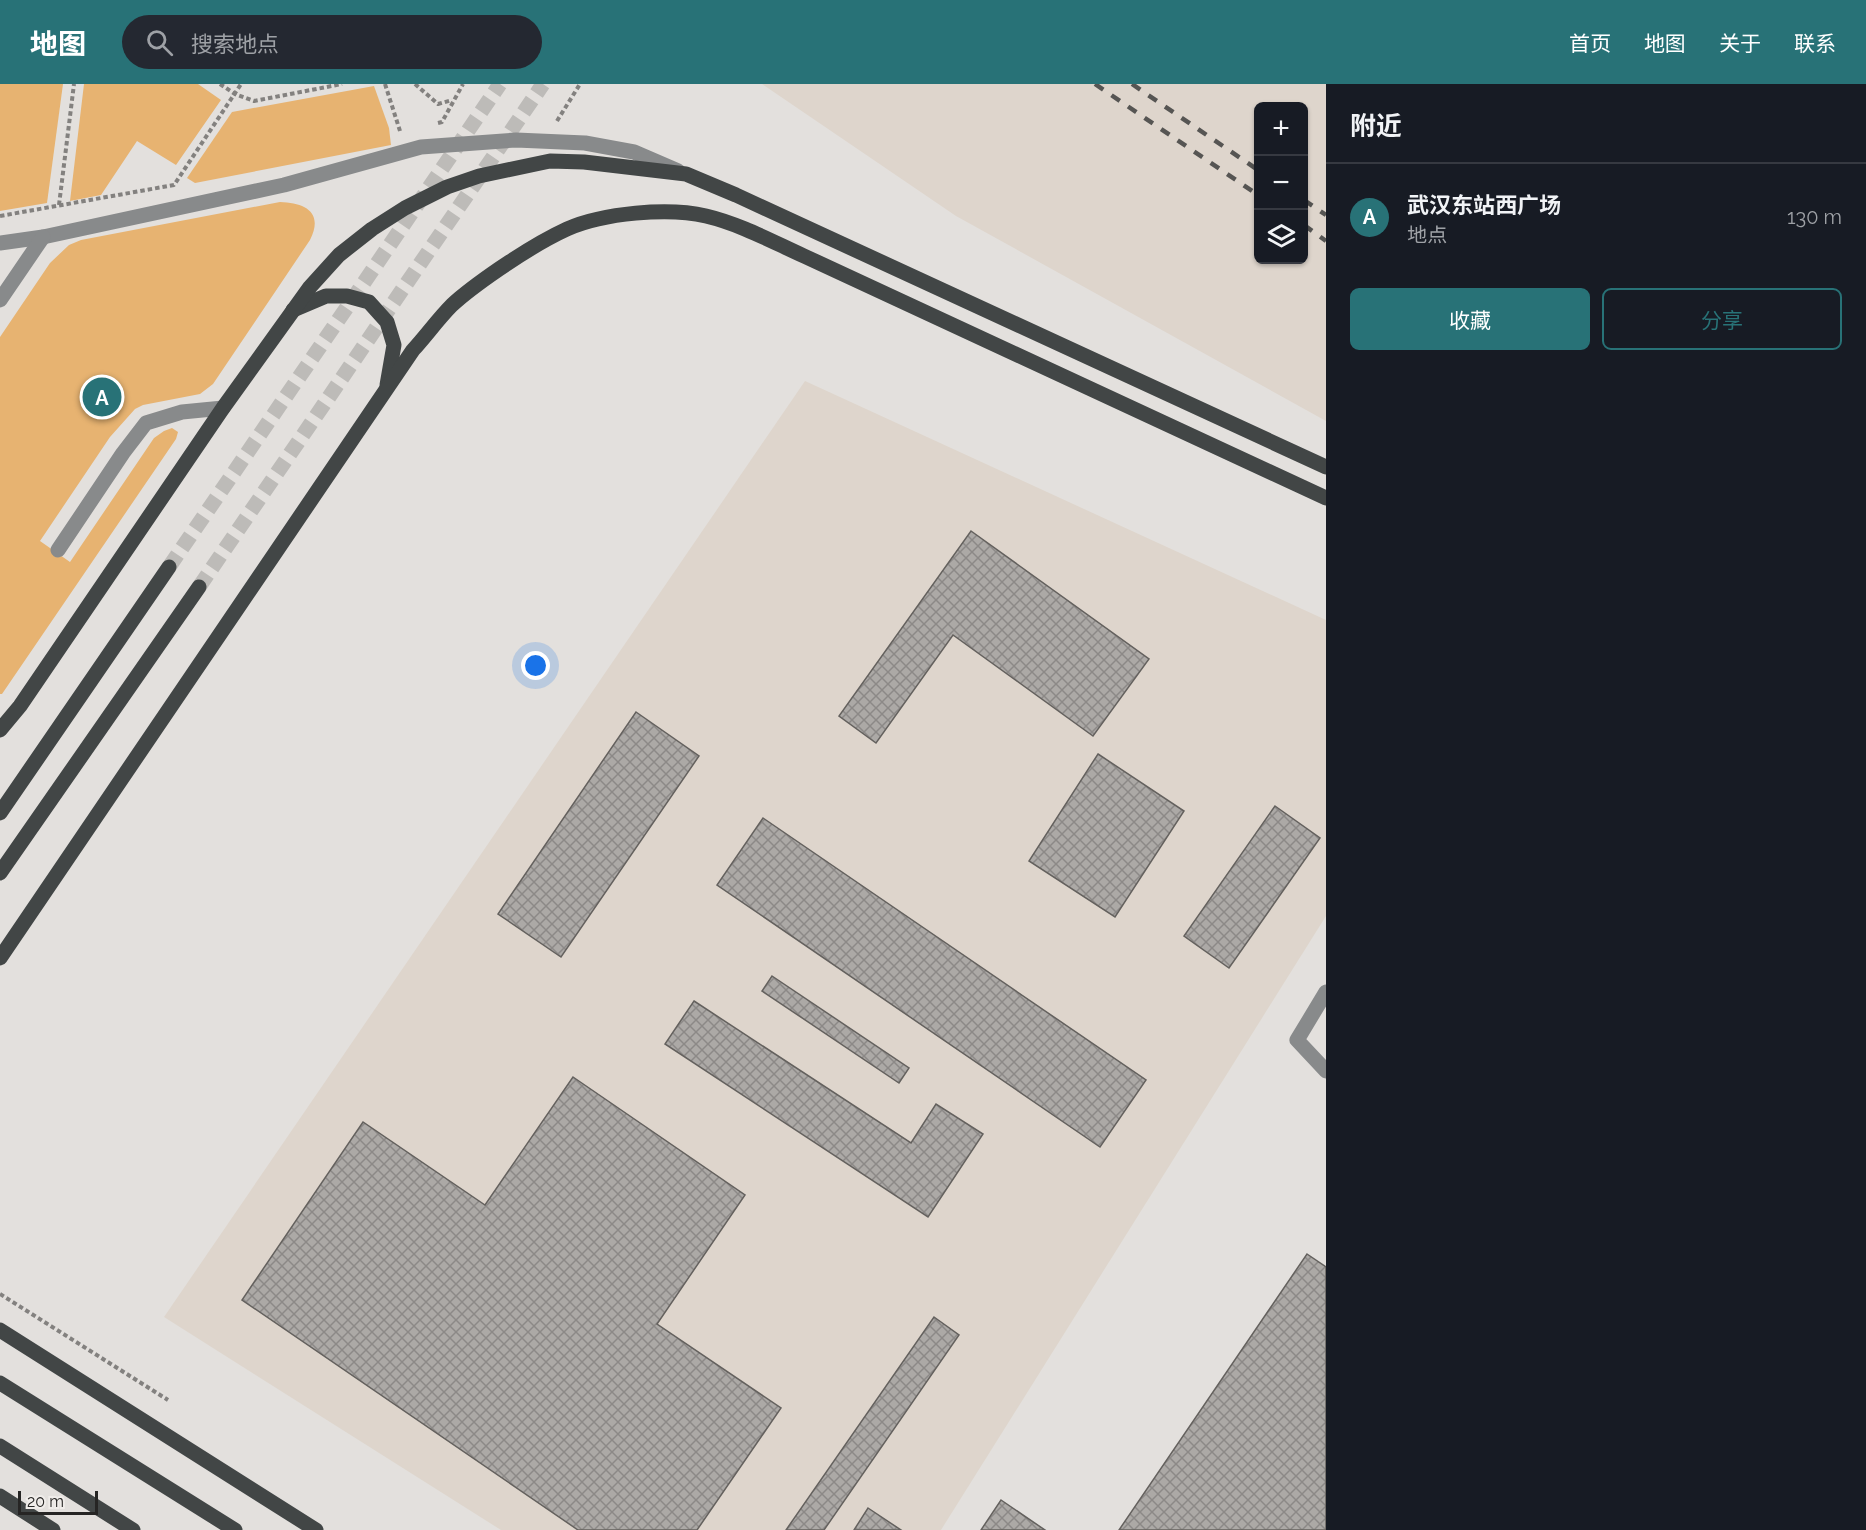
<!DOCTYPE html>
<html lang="zh">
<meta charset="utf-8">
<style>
body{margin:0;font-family:Raleway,"Noto Sans SC",sans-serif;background:#242831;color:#f1f3f6}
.controls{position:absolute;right:18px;top:18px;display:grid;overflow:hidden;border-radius:9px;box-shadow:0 2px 4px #0004}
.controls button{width:54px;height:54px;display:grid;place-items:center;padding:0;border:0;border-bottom:2px solid #363941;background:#171b24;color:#f1f3f6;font:30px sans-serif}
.scale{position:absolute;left:18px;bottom:15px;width:80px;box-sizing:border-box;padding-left:6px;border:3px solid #262524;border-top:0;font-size:16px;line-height:21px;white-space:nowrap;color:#262524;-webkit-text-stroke:4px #f0edea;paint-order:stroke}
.you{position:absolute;left:536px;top:582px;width:21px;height:21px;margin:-15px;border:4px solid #fff;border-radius:50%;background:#1a73e8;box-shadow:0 0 0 9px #1a73e833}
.badge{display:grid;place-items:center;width:39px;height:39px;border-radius:50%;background:#287277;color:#fff;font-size:20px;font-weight:700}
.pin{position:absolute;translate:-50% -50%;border:3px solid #fff;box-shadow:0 2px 6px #0006}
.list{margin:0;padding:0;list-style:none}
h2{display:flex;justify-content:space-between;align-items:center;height:78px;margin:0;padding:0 24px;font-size:26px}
h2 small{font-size:20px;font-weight:400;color:#9ea1a6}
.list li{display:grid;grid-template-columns:39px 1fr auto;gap:18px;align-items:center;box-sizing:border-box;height:108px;padding:0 24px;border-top:2px solid #363941}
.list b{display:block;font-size:22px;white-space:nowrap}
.list p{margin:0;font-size:20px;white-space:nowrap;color:#9ea1a6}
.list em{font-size:20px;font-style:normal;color:#9ea1a6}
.actions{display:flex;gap:12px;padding:18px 24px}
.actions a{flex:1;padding:14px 0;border:2px solid #287277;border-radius:9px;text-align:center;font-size:21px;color:#287277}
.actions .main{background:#287277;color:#fff}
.icon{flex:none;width:33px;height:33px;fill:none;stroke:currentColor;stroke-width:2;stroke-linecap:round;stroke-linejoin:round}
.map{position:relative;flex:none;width:1326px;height:1446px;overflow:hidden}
header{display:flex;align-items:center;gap:36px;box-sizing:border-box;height:84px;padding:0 30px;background:#287277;color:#fff}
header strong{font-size:28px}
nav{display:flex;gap:33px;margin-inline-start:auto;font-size:21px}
.search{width:420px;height:54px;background:#242831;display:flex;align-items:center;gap:15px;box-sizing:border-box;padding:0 21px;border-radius:33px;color:#9ea1a6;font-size:22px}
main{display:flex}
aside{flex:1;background:#171b24}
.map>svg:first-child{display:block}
.built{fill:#ded5cc;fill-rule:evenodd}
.green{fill:#e7b371}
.building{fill:url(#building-cross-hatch);stroke:#64615e;stroke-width:1.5}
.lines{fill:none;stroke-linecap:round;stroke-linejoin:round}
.major-tunnel{stroke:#bdbbb8;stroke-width:15;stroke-dasharray:15 8;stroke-linecap:butt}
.path{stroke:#83817f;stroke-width:4;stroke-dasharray:4.5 3;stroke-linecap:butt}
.minor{stroke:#888a8b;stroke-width:15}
.major{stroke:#424646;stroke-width:15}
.rail{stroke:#565553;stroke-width:4.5;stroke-dasharray:10 10;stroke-linecap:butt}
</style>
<header>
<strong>地图</strong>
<div class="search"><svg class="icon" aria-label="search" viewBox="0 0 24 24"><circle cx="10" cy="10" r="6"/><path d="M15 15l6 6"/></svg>搜索地点</div>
<nav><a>首页</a><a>地图</a><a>关于</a><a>联系</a></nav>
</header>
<main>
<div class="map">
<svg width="1326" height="1446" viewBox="0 0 1326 1446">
<defs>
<pattern id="building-cross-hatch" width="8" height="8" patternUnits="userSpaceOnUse" patternTransform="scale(1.5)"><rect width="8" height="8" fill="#aca9a6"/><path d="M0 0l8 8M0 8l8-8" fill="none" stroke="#8c8987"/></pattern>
</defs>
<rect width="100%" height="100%" fill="#e3e0dd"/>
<!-- built -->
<g class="built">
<path d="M762 0H1326V337L956 132ZM1304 22V176H1258V22Z"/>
<path d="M805 297 1326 536V832L941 1446H501L164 1233Z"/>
</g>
<!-- green -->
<g class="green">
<path d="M0 0H63L47 119 0 127Z"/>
<path d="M84 0H198L221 16 176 81 137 57 101 111 70 117Z"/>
<path d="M374 2 389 44 391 61 195 99 187 94 232 28Z"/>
<path d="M280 118C305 119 324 128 310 156L213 300 200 310 143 321 135 325 110 353 40 457 70 478 154 354 164 347 172 344 178 348 176 355 2 610H0V253L50 179 69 161 81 156Z"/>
</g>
<!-- building -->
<g class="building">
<path d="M971 447 1149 575 1093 652 953 551 876 659 839 632Z"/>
<path d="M636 628 699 672 561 873 498 830Z"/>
<path d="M1098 670 1184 727 1115 833 1029 777Z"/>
<path d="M1275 722 1320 754 1229 884 1184 852Z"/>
<path d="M763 734 1146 996 1100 1063 717 801Z"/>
<path d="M772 892 909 984 899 999 762 907Z"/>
<path d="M694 917 911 1059 936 1020 983 1050 928 1133 665 960Z"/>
<path d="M573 993 745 1111 657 1240 781 1324 697 1446H578L242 1216 363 1038 485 1121Z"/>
<path d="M1307 1170 1326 1183V1446H1119Z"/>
<path d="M934 1233 959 1251 824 1446H786Z"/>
<path d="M1001 1416 1045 1446H981Z"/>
<path d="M868 1424 901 1446H854Z"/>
</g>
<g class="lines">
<!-- major-tunnel -->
<g class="major-tunnel">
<path d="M169 483 500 0"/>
<path d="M199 503 543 0"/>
</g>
<!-- path -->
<g class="path">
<path d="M220 0 235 10 254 17 342 0"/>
<path d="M385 0 400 47"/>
<path d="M415 0 438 20 452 16"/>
<path d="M557 37 580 0"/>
<path d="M438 39 442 38 463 0"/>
<path d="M59 121 74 0"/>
<path d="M0 132 174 101 241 0"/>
<path d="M0 1210 168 1316"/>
</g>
<!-- minor -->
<g class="minor">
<path d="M0 159 43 153 284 101 421 63 516 56 585 59 634 68 678 87"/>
<path d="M0 216 43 153"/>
<path d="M58 466 123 369 146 339 182 328 223 324"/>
<path d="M1326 908 1297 956 1326 987"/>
</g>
<!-- major -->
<g class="major">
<path d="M293 226 326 212H347L369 218 387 238 394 261 387 301"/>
<path d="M0 646 20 622 223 324 310 203 339 171 372 145 405 124 447 103 479 92 550 77 584 78 686 90 736 111 1326 383"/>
<path d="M0 729 169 483"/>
<path d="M0 789 199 503"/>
<path d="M0 874 413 266C426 252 438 235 452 221 466 208 483 196 499 185 521 170 543 156 567 145 603 129 668 123 706 132 740 140 773 158 804 172L1326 414"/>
<path d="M0 1246 316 1446"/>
<path d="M0 1299 235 1446"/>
<path d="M0 1362 133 1446"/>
<path d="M0 1412 53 1446"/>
</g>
<!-- rail -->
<g class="rail">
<path d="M1095 0 1258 111"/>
<path d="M1132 0 1258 86"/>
<path d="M1304 116 1326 131"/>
<path d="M1304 141 1326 157"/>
</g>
</g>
</svg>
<div class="controls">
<button>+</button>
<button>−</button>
<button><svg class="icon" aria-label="layers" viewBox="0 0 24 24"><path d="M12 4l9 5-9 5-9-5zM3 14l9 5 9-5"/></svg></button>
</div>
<div class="scale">20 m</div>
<div class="you"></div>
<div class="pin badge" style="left:102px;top:313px">A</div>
</div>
<aside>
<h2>附近<small></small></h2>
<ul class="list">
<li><span class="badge">A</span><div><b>武汉东站西广场</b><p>地点</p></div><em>130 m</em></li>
</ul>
<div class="actions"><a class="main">收藏</a><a>分享</a></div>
</aside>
</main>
